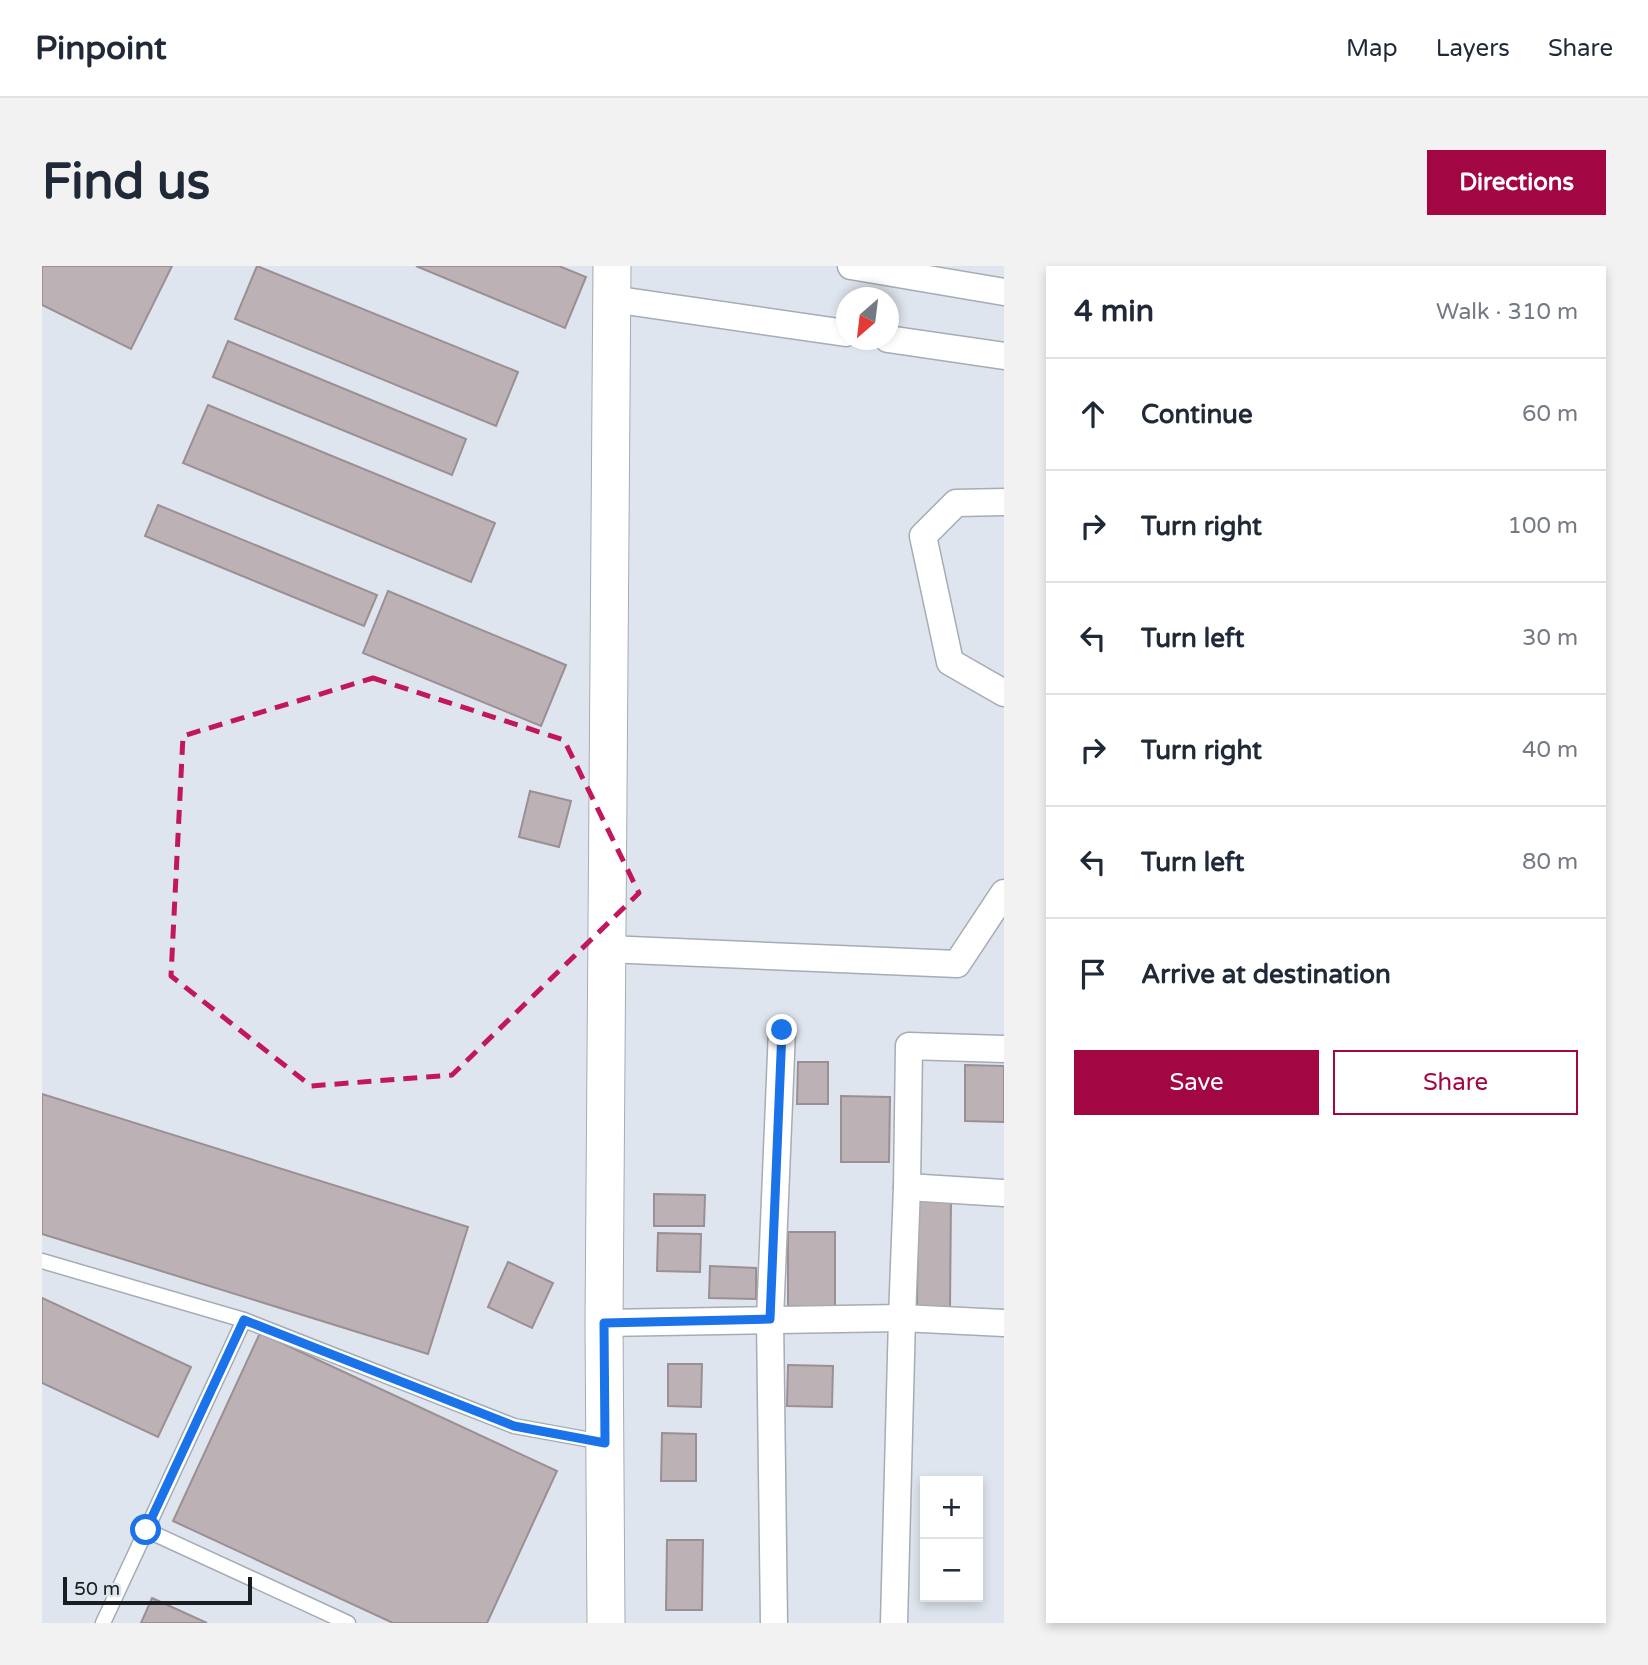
<!DOCTYPE html>
<meta charset="utf-8">
<style>
body{margin:0;font-family:"Varela Round",sans-serif;background:#f2f2f3;color:#1f2937}
.controls{position:absolute;right:21px;bottom:21px;display:grid;overflow:hidden;border-radius:0px;box-shadow:0 4px 10px #0003}
.controls button{width:63px;height:63px;display:grid;place-items:center;padding:0;border:0;border-bottom:2px solid #e0e1e3;background:#fff;color:#1f2937;font:35px sans-serif}
.compass{position:absolute;left:794px;top:21px;width:63px;height:63px;border-radius:50%;background:#fff;box-shadow:0 4px 10px #0003;rotate:208deg}
.scale{position:absolute;left:21px;bottom:18px;width:189px;box-sizing:border-box;padding-left:7px;border:4px solid #1b1e21;border-top:0;font-size:19px;line-height:24px;white-space:nowrap;color:#1b1e21;-webkit-text-stroke:5px #dfe5ee;paint-order:stroke}
.stop{position:absolute;width:21px;height:21px;margin:-16px;border:5px solid #1a73e8;border-radius:50%;background:#fff}
.stop.end{background:#1a73e8;border-color:#fff;box-shadow:0 2px 7px #0008}
.list{margin:0;padding:0;list-style:none}
h2{display:flex;justify-content:space-between;align-items:center;height:91px;margin:0;padding:0 28px;font-size:30px}
h2 small{font-size:23px;font-weight:400;color:#747a83}
.list li{display:grid;grid-template-columns:46px 1fr auto;gap:21px;align-items:center;box-sizing:border-box;height:112px;padding:0 28px;border-top:2px solid #e0e1e3}
.list b{display:block;font-size:26px;white-space:nowrap}
.list em{font-size:23px;font-style:normal;color:#747a83}
.actions{display:flex;gap:14px;padding:21px 28px}
.actions a{flex:1;padding:16px 0;border:2px solid #a20744;border-radius:0px;text-align:center;font-size:24px;color:#a20744}
.actions .main{background:#a20744;color:#fff}
.icon{flex:none;width:38px;height:38px;fill:none;stroke:currentColor;stroke-width:2;stroke-linecap:round;stroke-linejoin:round}
.map{position:relative;flex:none;width:962px;height:1357px;overflow:hidden;border-radius:0px}
header{display:flex;align-items:center;gap:42px;box-sizing:border-box;height:98px;padding:0 35px;background:#fff;border-bottom:2px solid #e0e1e3}
header strong{font-size:33px}
nav{display:flex;gap:38px;margin-inline-start:auto;font-size:24px}
.intro{display:flex;align-items:center;justify-content:space-between;box-sizing:border-box;height:168px;padding:0 42px}
h1{margin:0;font-size:49px}
.button{padding:18px 32px;border-radius:0px;background:#a20744;color:#fff;font-size:24px;font-weight:700}
main{display:flex;gap:42px;padding:0 42px}
aside{flex:1;background:#fff;border-radius:0px;box-shadow:0 4px 10px #0003}
.map>svg:first-child{display:block}
.building{fill:#bcb1b4;stroke:#9a8f92;stroke-width:2}
.lines{fill:none;stroke-linecap:round;stroke-linejoin:round}
.lane-casing{stroke:#a6acb4;stroke-width:17}
.street-casing{stroke:#a6acb4;stroke-width:29}
.secondary-casing{stroke:#a6acb4;stroke-width:39}
.lane{stroke:#fff;stroke-width:14}
.street{stroke:#fff;stroke-width:26}
.secondary{stroke:#fff;stroke-width:37}
.route{stroke:#1a73e8;stroke-width:9}
.marked{fill:none;stroke:#c2185b;stroke-width:5;stroke-dasharray:14 9;stroke-linejoin:round}
</style>
<header>
<strong>Pinpoint</strong>
<nav><a>Map</a><a>Layers</a><a>Share</a></nav>
</header>
<div class="intro"><h1>Find us</h1><a class="button">Directions</a></div>
<main>
<div class="map">
<svg width="962" height="1357" viewBox="0 0 962 1357">
<rect width="100%" height="100%" fill="#dfe5ee"/>
<!-- building -->
<g class="building">
<path d="M0 0H130L89 83 0 39Z"/>
<path d="M215 0 476 106 454 160 193 53Z"/>
<path d="M374 0H517L544 11 523 62Z"/>
<path d="M186 75 424 173 410 209 171 111Z"/>
<path d="M166 139 453 257 429 316 141 197Z"/>
<path d="M116 239 335 329 322 360 103 270Z"/>
<path d="M346 325 524 399 499 460 321 387Z"/>
<path d="M488 525 529 535 517 581 477 571Z"/>
<path d="M756 796H786V838H755Z"/>
<path d="M923 799 962 800V856L923 855Z"/>
<path d="M0 828 426 961 386 1088 0 968Z"/>
<path d="M799 830 848 831 847 896H799Z"/>
<path d="M612 928 663 929 662 960H612Z"/>
<path d="M876 931 909 932 908 1042 875 1041Z"/>
<path d="M746 966H793V1041L746 1040Z"/>
<path d="M616 967 659 968 658 1006 615 1005Z"/>
<path d="M466 996 511 1017 490 1062 446 1041Z"/>
<path d="M668 1000 714 1002V1033L667 1032Z"/>
<path d="M0 1032 149 1101 116 1171 0 1117Z"/>
<path d="M218 1067 515 1205 445 1357H351L131 1255Z"/>
<path d="M626 1098H660L659 1141 626 1140Z"/>
<path d="M746 1099 791 1100 790 1141 745 1140Z"/>
<path d="M620 1167 654 1168V1215H619Z"/>
<path d="M625 1274H661L660 1344H624Z"/>
<path d="M110 1332 165 1357H99Z"/>
</g>
<g class="lines">
<defs>
<g id="lane">
<path d="M0 995 202 1054 472 1160 560 1176"/>
<path d="M104 1264 306 1357"/>
<path d="M61 1357 202 1054"/>
</g>
<g id="street">
<path d="M809 0 962 26"/>
<path d="M570 33 804 67"/>
<path d="M846 73 962 90"/>
<path d="M962 236 914 237 881 270 908 396 962 427"/>
<path d="M565 683 915 698 962 627"/>
<path d="M865 921 962 927"/>
<path d="M562 1057 860 1052 962 1057"/>
<path d="M732 1357 728 1053 740 764"/>
<path d="M852 1357 860 1052 865 921 867 780 962 783"/>
</g>
<path id="secondary" d="M564 1357 562 1057 570 0"/>
</defs>
<!-- lane casing -->
<use href="#lane" class="lane-casing"/>
<!-- street casing -->
<use href="#street" class="street-casing"/>
<!-- secondary casing -->
<use href="#secondary" class="secondary-casing"/>
<!-- lane -->
<use href="#lane" class="lane"/>
<!-- street -->
<use href="#street" class="street"/>
<!-- secondary -->
<use href="#secondary" class="secondary"/>
</g>
<g class="lines">
<!-- route -->
<path class="route" d="M104 1264 202 1054 472 1160 563 1177 562 1057 728 1053 740 764"/>
</g>
<!-- marked area -->
<path class="marked" d="M331 412 522 474 597 627 410 809 269 820 129 710 141 470Z"/>
</svg>
<div class="controls">
<button>+</button>
<button>−</button>
</div>
<svg class="compass" viewBox="-18 -18 36 36"><path d="M0-13l5 13h-10z" fill="#e53935"/><path d="M0 13l5-13h-10z" fill="#747a83"/></svg>
<div class="scale">50 m</div>
<div class="stop" style="left:104px;top:1264px"></div>
<div class="stop end" style="left:740px;top:764px"></div>
</div>
<aside>
<h2>4 min<small>Walk · 310 m</small></h2>
<ul class="list">
<li><svg class="icon" aria-label="ahead" viewBox="0 0 24 24"><path d="M12 20V5M6 11l6-6 6 6"/></svg><div><b>Continue</b></div><em>60 m</em></li>
<li><svg class="icon" aria-label="right" viewBox="0 0 24 24"><path d="M7 20v-9h11M14 6l5 5-5 5"/></svg><div><b>Turn right</b></div><em>100 m</em></li>
<li><svg class="icon" aria-label="left" viewBox="0 0 24 24"><path d="M17 20v-9H6M10 6l-5 5 5 5"/></svg><div><b>Turn left</b></div><em>30 m</em></li>
<li><svg class="icon" aria-label="right" viewBox="0 0 24 24"><path d="M7 20v-9h11M14 6l5 5-5 5"/></svg><div><b>Turn right</b></div><em>40 m</em></li>
<li><svg class="icon" aria-label="left" viewBox="0 0 24 24"><path d="M17 20v-9H6M10 6l-5 5 5 5"/></svg><div><b>Turn left</b></div><em>80 m</em></li>
<li><svg class="icon" aria-label="arrive" viewBox="0 0 24 24"><path d="M6 21V4h12l-3 4 3 4H6"/></svg><div><b>Arrive at destination</b></div></li>
</ul>
<div class="actions"><a class="main">Save</a><a>Share</a></div>
</aside>
</main>
